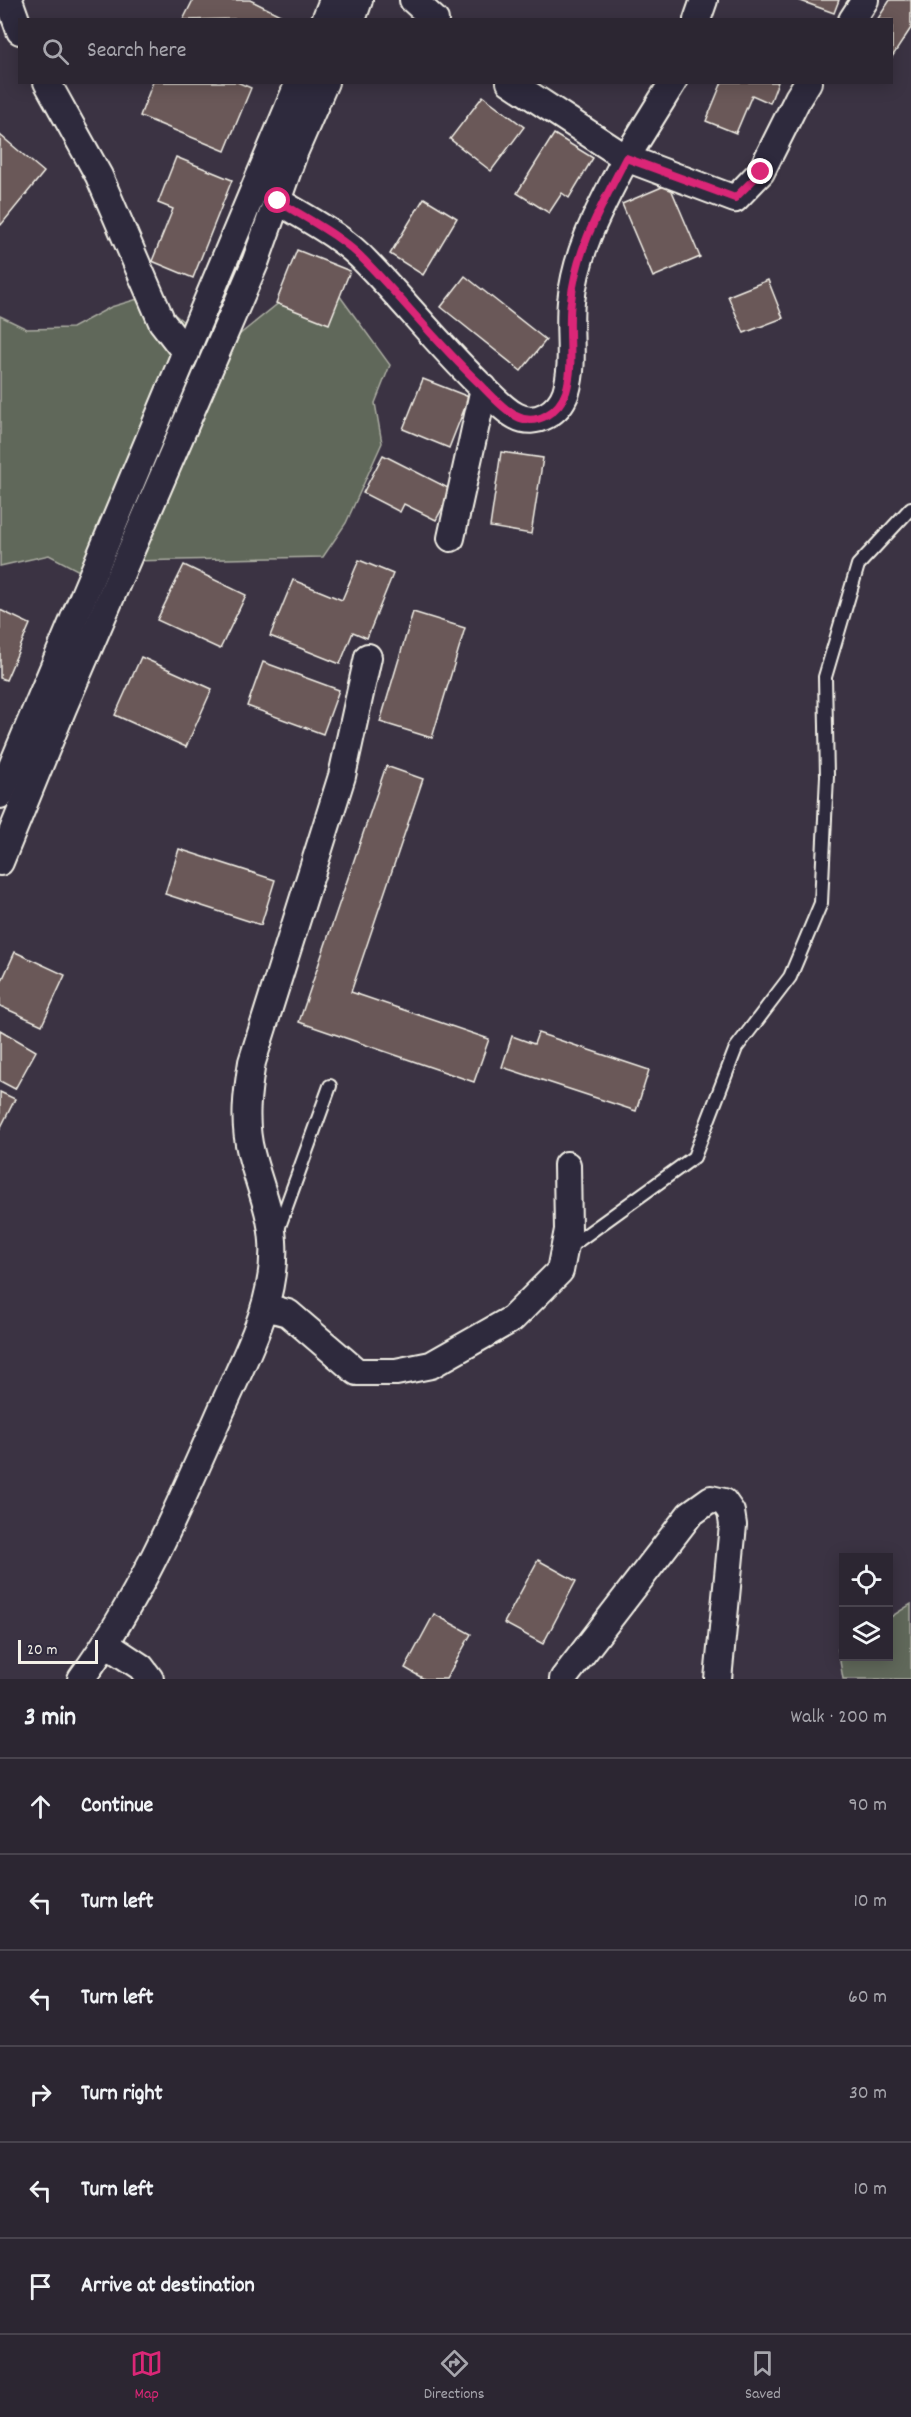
<!DOCTYPE html>
<meta charset="utf-8">
<style>
body{margin:0;font-family:Dekko,sans-serif;background:#38323e;color:#f1f3f6}
.controls{position:absolute;right:18px;bottom:18px;display:grid;overflow:hidden;border-radius:0px;box-shadow:0 3px 15px #0003}
.controls button{width:54px;height:54px;display:grid;place-items:center;padding:0;border:0;border-bottom:2px solid #48434d;background:#2c2632;color:#f1f3f6;font:30px sans-serif}
.scale{position:absolute;left:18px;bottom:15px;width:80px;box-sizing:border-box;padding-left:6px;border:3px solid #f4f1e8;border-top:0;font-size:16px;line-height:21px;white-space:nowrap;color:#f4f1e8;-webkit-text-stroke:4px #2f2a3d;paint-order:stroke}
.stop{position:absolute;width:18px;height:18px;margin:-14px;border:4px solid #db2777;border-radius:50%;background:#fff}
.stop.end{background:#db2777;border-color:#fff;box-shadow:0 2px 6px #0008}
.list{margin:0;padding:0;list-style:none}
h2{display:flex;justify-content:space-between;align-items:center;height:78px;margin:0;padding:0 24px;font-size:26px}
h2 small{font-size:20px;font-weight:400;color:#a6a5ac}
.list li{display:grid;grid-template-columns:39px 1fr auto;gap:18px;align-items:center;box-sizing:border-box;height:96px;padding:0 24px;border-top:2px solid #48434d}
.list b{display:block;font-size:22px;white-space:nowrap}
.list em{font-size:20px;font-style:normal;color:#a6a5ac}
.icon{flex:none;width:33px;height:33px;fill:none;stroke:currentColor;stroke-width:2;stroke-linecap:round;stroke-linejoin:round}
.map{position:relative;flex:none;width:911px;height:1679px;overflow:hidden}
.search{position:absolute;background:#2c2632;box-shadow:0 3px 15px #0003;left:18px;right:18px;top:18px;height:66px;display:flex;align-items:center;gap:15px;box-sizing:border-box;padding:0 21px;border-radius:0px;color:#a6a5ac;font-size:22px}
.sheet{height:654px;background:#2c2632}
nav{display:flex;justify-content:space-around;align-items:center;box-sizing:border-box;height:84px;border-top:2px solid #48434d;background:#2c2632;font-size:16px;color:#a6a5ac}
nav a{display:grid;justify-items:center;gap:3px}
nav .on{color:#db2777}
.map>svg:first-child{display:block}
.green{fill:#60675a;stroke:#aaaca1;stroke-width:1.5}
.building{fill:#6b5959;stroke:#f4f1e8;stroke-width:1.5}
.lines{fill:none;stroke-linecap:round;stroke-linejoin:round}
.service-casing{stroke:#f4f1e8;stroke-width:16}
.minor-casing{stroke:#f4f1e8;stroke-width:30}
.service{stroke:#2f2a3d;stroke-width:12}
.minor{stroke:#2f2a3d;stroke-width:26}
.route{stroke:#db2777;stroke-width:8}
</style>
<div class="map">
<svg width="911" height="1679" viewBox="0 0 911 1679">
<rect width="100%" height="100%" fill="#3b3343"/>
<filter id="ink" filterUnits="userSpaceOnUse"><feTurbulence type="fractalNoise" baseFrequency=".0167" numOctaves="2"/><feDisplacementMap in="SourceGraphic" scale="12" xChannelSelector="R" yChannelSelector="G"/><feConvolveMatrix kernelMatrix="1 2 1 2 8 2 1 2 1" color-interpolation-filters="sRGB"/></filter>
<g filter="url(#ink)">
<!-- green -->
<g class="green">
<path d="M301 285 339 295 390 365 375 403 382 443 346 523 323 557 129 561 83 573 49 555 0 566V316L27 329 72 328 111 307 151 295 185 323 224 347Z"/>
<path d="M911 1604V1679H843L838 1649 843 1645 844 1656H888L889 1618Z"/>
</g>
<!-- building -->
<g class="building">
<path d="M193 0H250L286 18 183 20Z"/>
<path d="M798 0H839L834 13Z"/>
<path d="M890 0H911V28L892 57V20H877Z"/>
<path d="M153 82H237L251 88 225 151 140 116Z"/>
<path d="M722 82H778L770 103 752 95 736 133 706 121Z"/>
<path d="M483 96 524 127 491 171 450 139Z"/>
<path d="M554 134 593 158 569 198 562 193 549 213 517 193Z"/>
<path d="M0 135 44 172 1 225 0 224Z"/>
<path d="M176 157 232 180 193 278 152 261 173 209 158 203Z"/>
<path d="M669 184 700 257 653 277 622 204Z"/>
<path d="M424 198 457 218 423 275 390 254Z"/>
<path d="M297 250 350 271 329 324 276 303Z"/>
<path d="M465 276 546 340 521 371 441 307Z"/>
<path d="M768 280 783 318 744 333 728 296Z"/>
<path d="M423 379 469 397 449 448 403 429Z"/>
<path d="M501 452 543 458 531 534 490 527Z"/>
<path d="M383 455 452 490 436 520 404 504 400 512 363 493Z"/>
<path d="M359 560 393 574 367 638 353 632 340 664 270 636 293 580 342 600Z"/>
<path d="M184 565 246 595 220 649 157 620Z"/>
<path d="M0 610 30 624 6 680 0 678Z"/>
<path d="M413 612 465 628 432 738 380 722Z"/>
<path d="M141 657 212 689 186 747 115 715Z"/>
<path d="M263 662 339 690 323 734 247 706Z"/>
<path d="M386 766 423 779 351 992 489 1039 474 1082 299 1022Z"/>
<path d="M179 849 275 880 261 925 165 894Z"/>
<path d="M15 952 65 975 42 1025 0 1006V985Z"/>
<path d="M0 1030 36 1051 15 1089 0 1081Z"/>
<path d="M538 1033 649 1070 636 1111 502 1067 512 1036 534 1044Z"/>
<path d="M0 1092 15 1099 0 1129Z"/>
<path d="M538 1560 576 1581 543 1644 504 1623Z"/>
<path d="M434 1614 471 1634 446 1679H424L405 1668Z"/>
</g>
<g class="lines">
<defs>
<g id="service">
<path d="M277 1232 330 1086"/>
<path d="M568 1248 694 1157 736 1048 790 977 821 903 827 776 825 677 858 565 911 508"/>
</g>
<g id="minor">
<path d="M9 0 20 31"/>
<path d="M413 0 435 20"/>
<path d="M325 20 333 0"/>
<path d="M352 20 359 0"/>
<path d="M697 20 704 0"/>
<path d="M852 20 865 0"/>
<path d="M47 82 99 176 162 322 186 353"/>
<path d="M510 82 626 158 673 82"/>
<path d="M278 201C309 220 342 236 367 263 405 302 439 345 478 383 489 393 502 409 516 416 536 427 559 412 566 392 575 362 568 332 571 302 576 249 602 205 626 158L735 199 761 172 798 98 808 82"/>
<path d="M451 538 484 388"/>
<path d="M0 795 299 82"/>
<path d="M0 862 63 708 255 263 294 153 325 82"/>
<path d="M265 1307 288 1313 357 1372H396L431 1365 512 1319 560 1271 568 1230 567 1165"/>
<path d="M106 1644 141 1667 150 1679"/>
<path d="M81 1679C141 1597 181 1502 222 1409 245 1356 277 1302 273 1241 271 1210 258 1182 251 1153 243 1122 247 1093 252 1062L342 776 368 657"/>
<path d="M563 1679 690 1514 711 1499 724 1502 731 1512 733 1525 718 1679"/>
</g>
</defs>
<!-- service casing -->
<use href="#service" class="service-casing"/>
<!-- minor casing -->
<use href="#minor" class="minor-casing"/>
<!-- service -->
<use href="#service" class="service"/>
<!-- minor -->
<use href="#minor" class="minor"/>
</g>
</g>
<g class="lines" filter="url(#ink)">
<!-- route -->
<path class="route" d="M278 201C309 220 342 236 367 263 405 302 439 345 479 383 489 393 503 409 516 416 536 427 559 412 566 392 575 362 567 332 571 301 576 249 602 205 626 158L735 198 761 172"/>
</g>
</svg>
<div class="controls">
<button><svg class="icon" aria-label="locate" viewBox="0 0 24 24"><circle cx="12" cy="12" r="6"/><path d="M12 2v4M12 18v4M2 12h4M18 12h4"/></svg></button>
<button><svg class="icon" aria-label="layers" viewBox="0 0 24 24"><path d="M12 4l9 5-9 5-9-5zM3 14l9 5 9-5"/></svg></button>
</div>
<div class="scale">20 m</div>
<div class="stop" style="left:278px;top:201px"></div>
<div class="stop end" style="left:761px;top:172px"></div>
<div class="search"><svg class="icon" aria-label="search" viewBox="0 0 24 24"><circle cx="10" cy="10" r="6"/><path d="M15 15l6 6"/></svg>Search here</div>
</div>
<section class="sheet">
<h2>3 min<small>Walk · 200 m</small></h2>
<ul class="list">
<li><svg class="icon" aria-label="ahead" viewBox="0 0 24 24"><path d="M12 20V5M6 11l6-6 6 6"/></svg><div><b>Continue</b></div><em>90 m</em></li>
<li><svg class="icon" aria-label="left" viewBox="0 0 24 24"><path d="M17 20v-9H6M10 6l-5 5 5 5"/></svg><div><b>Turn left</b></div><em>10 m</em></li>
<li><svg class="icon" aria-label="left" viewBox="0 0 24 24"><path d="M17 20v-9H6M10 6l-5 5 5 5"/></svg><div><b>Turn left</b></div><em>60 m</em></li>
<li><svg class="icon" aria-label="right" viewBox="0 0 24 24"><path d="M7 20v-9h11M14 6l5 5-5 5"/></svg><div><b>Turn right</b></div><em>30 m</em></li>
<li><svg class="icon" aria-label="left" viewBox="0 0 24 24"><path d="M17 20v-9H6M10 6l-5 5 5 5"/></svg><div><b>Turn left</b></div><em>10 m</em></li>
<li><svg class="icon" aria-label="arrive" viewBox="0 0 24 24"><path d="M6 21V4h12l-3 4 3 4H6"/></svg><div><b>Arrive at destination</b></div></li>
</ul>
</section>
<nav>
<a class="on"><svg class="icon" aria-label="map" viewBox="0 0 24 24"><path d="M3 6l6-2 6 2 6-2v14l-6 2-6-2-6 2zM9 4v14M15 6v14"/></svg>Map</a>
<a><svg class="icon" aria-label="directions" viewBox="0 0 24 24"><path d="M12 3l9 9-9 9-9-9zM9 14v-3h6M13 9l2 2-2 2"/></svg>Directions</a>
<a><svg class="icon" aria-label="saved" viewBox="0 0 24 24"><path d="M7 4h10v16l-5-4-5 4z"/></svg>Saved</a>
</nav>
